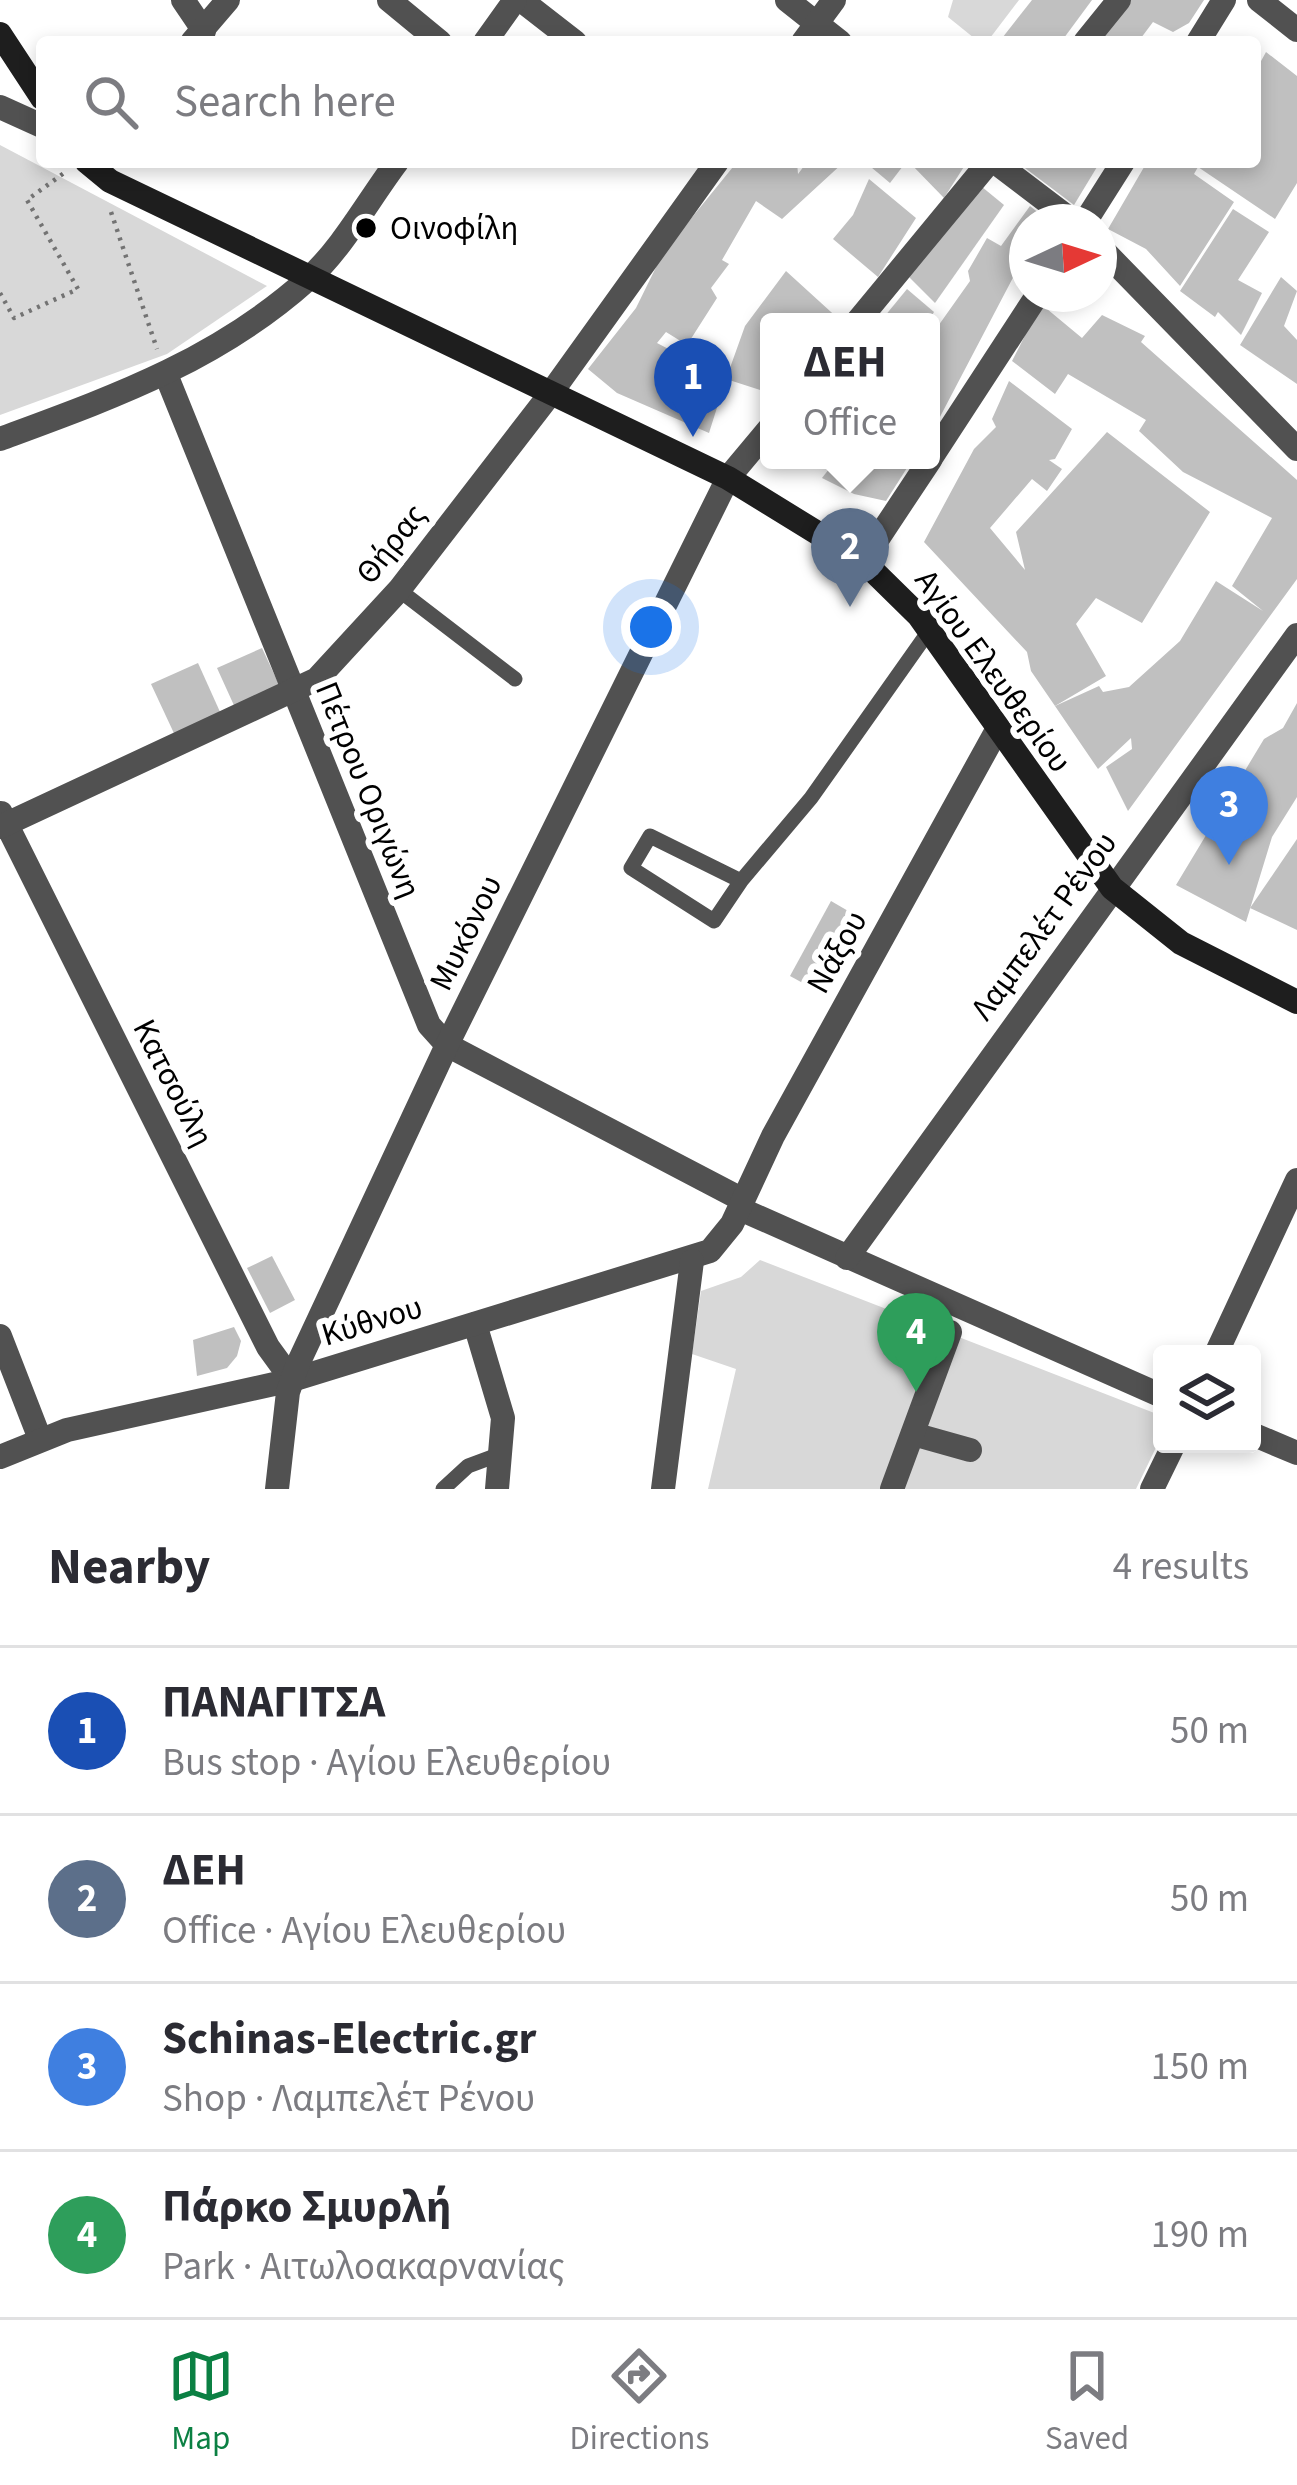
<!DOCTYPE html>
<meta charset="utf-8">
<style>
body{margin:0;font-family:"Source Sans 3",sans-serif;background:#f7f7f7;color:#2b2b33}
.controls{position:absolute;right:36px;bottom:36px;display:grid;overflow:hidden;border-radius:12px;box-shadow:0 6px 18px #0003}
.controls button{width:108px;height:108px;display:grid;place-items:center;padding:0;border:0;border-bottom:3px solid #e1e1e2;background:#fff;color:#2b2b33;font:60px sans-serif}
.compass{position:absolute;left:1009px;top:204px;width:108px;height:108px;border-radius:50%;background:#fff;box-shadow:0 6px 18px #0003;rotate:86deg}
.you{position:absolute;left:651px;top:627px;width:42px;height:42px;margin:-30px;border:9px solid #fff;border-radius:50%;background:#1a73e8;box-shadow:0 0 0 18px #1a73e833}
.badge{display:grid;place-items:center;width:78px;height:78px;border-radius:50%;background:#0b8043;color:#fff;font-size:39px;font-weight:700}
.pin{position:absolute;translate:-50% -99px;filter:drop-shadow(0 3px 6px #0008)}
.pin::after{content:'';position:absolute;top:63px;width:42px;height:36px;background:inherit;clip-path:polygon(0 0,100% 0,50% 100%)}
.popup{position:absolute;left:760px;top:313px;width:180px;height:156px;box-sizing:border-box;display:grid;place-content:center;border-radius:12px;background:#fff;filter:drop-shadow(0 3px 9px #0005);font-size:39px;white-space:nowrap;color:#7c7c81}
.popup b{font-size:45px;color:#2b2b33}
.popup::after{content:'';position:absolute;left:50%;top:100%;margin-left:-24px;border:24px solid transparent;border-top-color:#fff}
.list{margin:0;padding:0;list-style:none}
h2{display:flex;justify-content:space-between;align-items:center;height:156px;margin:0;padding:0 48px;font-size:51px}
h2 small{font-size:39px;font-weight:400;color:#7c7c81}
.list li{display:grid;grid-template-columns:78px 1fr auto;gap:36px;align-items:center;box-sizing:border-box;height:168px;padding:0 48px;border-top:3px solid #e1e1e2}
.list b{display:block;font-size:45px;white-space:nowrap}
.list p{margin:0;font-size:39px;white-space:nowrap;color:#7c7c81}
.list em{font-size:39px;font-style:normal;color:#7c7c81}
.icon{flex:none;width:66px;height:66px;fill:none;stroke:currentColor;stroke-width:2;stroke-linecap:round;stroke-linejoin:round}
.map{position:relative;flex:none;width:1297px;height:1489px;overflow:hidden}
.search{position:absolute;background:#fff;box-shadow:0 6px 18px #0003;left:36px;right:36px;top:36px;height:132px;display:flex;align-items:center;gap:30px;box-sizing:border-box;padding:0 42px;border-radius:12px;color:#7c7c81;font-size:45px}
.sheet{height:828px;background:#fff}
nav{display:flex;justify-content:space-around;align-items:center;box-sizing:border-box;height:168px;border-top:3px solid #e1e1e2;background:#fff;font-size:33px;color:#7c7c81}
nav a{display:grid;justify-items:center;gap:6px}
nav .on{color:#0b8043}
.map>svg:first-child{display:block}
.green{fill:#d8d8d8}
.building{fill:#c0c0c0}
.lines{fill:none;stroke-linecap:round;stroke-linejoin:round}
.path{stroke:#737373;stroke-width:4.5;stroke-dasharray:3 6;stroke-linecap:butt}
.lane{stroke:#515151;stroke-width:15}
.street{stroke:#515151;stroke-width:24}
.secondary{stroke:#1e1e1e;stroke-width:24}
.poi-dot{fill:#000;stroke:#fff;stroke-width:4.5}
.labels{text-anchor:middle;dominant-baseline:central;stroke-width:12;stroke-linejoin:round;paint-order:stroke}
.poi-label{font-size:33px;fill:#000;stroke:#fff;text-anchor:start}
.street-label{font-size:33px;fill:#000;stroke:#fff}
</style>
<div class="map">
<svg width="1297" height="1489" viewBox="0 0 1297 1489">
<rect width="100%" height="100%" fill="#fff"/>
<!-- green -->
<g class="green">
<path d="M953 0H1019L987 42H979L948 17Z"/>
<path d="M0 145 267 286 167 354 0 415Z"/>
<path d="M760 1260 1162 1416V1435L1136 1489H708L736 1369 692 1354 701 1291 741 1277Z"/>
</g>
<!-- building -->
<g class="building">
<path d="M1032 0H1092L1061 42H999Z"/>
<path d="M1119 0H1204L1189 23 1173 32 1153 22 1138 42H1102L1095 37Z"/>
<path d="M1266 52 1297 76V183L1275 219 1198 167 1194 174 1234 202 1180 286 1146 249 1108 229 1147 162H1255V72Z"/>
<path d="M737 162H797L798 174 807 162H844L782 219 756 201 722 260 729 264 711 288 717 298 687 345 666 332 657 343 726 379 709 433 617 393 588 369 636 308 663 253Z"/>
<path d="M865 162H906L890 183Z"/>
<path d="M909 162H967L944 198Z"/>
<path d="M1017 162H1100L1074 205Z"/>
<path d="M869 179 916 218 878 277 833 239 853 215Z"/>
<path d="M976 182 1004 205 935 303 909 277Z"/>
<path d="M1030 206 1050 222H1027V276L1017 270 931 434V336L970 281 968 271 987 238 1001 246Z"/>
<path d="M1233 209 1269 232 1238 280 1262 293 1241 335 1218 312 1215 317 1180 291Z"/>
<path d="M786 271 842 322H769L766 392 726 379 745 326Z"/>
<path d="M1281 277 1297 291 1284 326 1297 340V384L1240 345Z"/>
<path d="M907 289 934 312 928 322H880Z"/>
<path d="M1041 304 1082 338 1102 315 1145 336 1141 342 1297 480V579L1128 811 1106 767 1132 749 1131 738 1098 769 1055 706 1099 686 1103 692 1129 687 1180 641 1216 581 1263 611 1232 586 1272 518 1183 472 1139 431 1146 420 1068 374 1055 394 1012 361Z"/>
<path d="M1009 381 1072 429 1055 459 1049 460 1062 469 1047 491 1032 479 990 528 1025 570 1016 532 1107 432 1210 512 1142 623 1096 598 1076 624 1106 676 1055 706 1031 671 1027 652 924 542 974 449 996 427 992 419Z"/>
<path d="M836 460H912L886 501 854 494 822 478Z"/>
<path d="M262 648 282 691 237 712 217 668Z"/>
<path d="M198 663 225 723 179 744 151 684Z"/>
<path d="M1297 703V797L1272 837 1246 922 1176 885 1264 739 1283 728Z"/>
<path d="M1297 839V930L1250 908Z"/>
<path d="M831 901 862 919 821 993 790 976Z"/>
<path d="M272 1256 295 1300 270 1313 247 1268Z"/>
<path d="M234 1327 241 1341 237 1356 227 1368 197 1376 193 1340Z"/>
</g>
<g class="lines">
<!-- path -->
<g class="path">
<path d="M111 212 157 349"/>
<path d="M0 293 14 318 78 289 27 200 64 173"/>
</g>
<!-- lane -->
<g class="lane">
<path d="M399 590 515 679"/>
<path d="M741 881 714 921 631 868 650 836 741 881 811 798 929 631"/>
<path d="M443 1489 468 1466 503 1453"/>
</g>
<!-- street -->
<g class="street">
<path d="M183 0 204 31"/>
<path d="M389 0 440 42"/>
<path d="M521 0 575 42"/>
<path d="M787 0 840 42"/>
<path d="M1259 0 1297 30"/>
<path d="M192 42 228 0"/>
<path d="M485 42 515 0"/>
<path d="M803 42 834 0"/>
<path d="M1085 42 1119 0"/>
<path d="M1198 42 1224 0"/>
<path d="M0 107 42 126"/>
<path d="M995 162 1074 222"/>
<path d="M1085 222 1123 162"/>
<path d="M1099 246 1297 449"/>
<path d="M857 322 989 162"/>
<path d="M167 377 429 1025 447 1045 743 1200"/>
<path d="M0 439C111 398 217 361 308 279 342 249 369 199 397 162"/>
<path d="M931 458 1038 294"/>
<path d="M863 561 930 460"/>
<path d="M1 813 268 1347 292 1380"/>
<path d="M0 827 317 679 399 590 551 393 717 162"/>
<path d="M740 1209 1162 1396"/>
<path d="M847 1258 1297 635"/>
<path d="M475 1324 503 1418 497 1489"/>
<path d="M0 1336 40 1439"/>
<path d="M1216 1354 1297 1180"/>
<path d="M913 1434 970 1450"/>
<path d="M1252 1434 1297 1453"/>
<path d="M0 1457 67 1430 292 1380 710 1251 732 1224 773 1136 997 730"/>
<path d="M277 1489 288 1392 297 1366 447 1045 728 478 769 429"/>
<path d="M663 1489 692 1261"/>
<path d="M892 1489 950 1332"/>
<path d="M1152 1489 1174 1444"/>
</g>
<!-- secondary -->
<g class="secondary">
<path d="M0 34 42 98"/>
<path d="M87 162 110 181 728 478 863 561 919 616 1112 888 1181 943 1297 1002"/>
</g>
</g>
<!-- markers -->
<circle class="poi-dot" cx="366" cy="228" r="12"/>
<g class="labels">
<!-- poi labels -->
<g class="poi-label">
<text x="390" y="228">Οινοφίλη</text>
</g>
<!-- street labels -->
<g class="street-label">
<text transform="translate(391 544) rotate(-52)">Θήρας</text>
<text transform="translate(993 671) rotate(54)">Αγίου Ελευθερίου</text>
<text transform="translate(368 790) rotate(68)">Πέτρου Οριγώνη</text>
<text transform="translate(1044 926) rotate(-54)">Λαμπελέτ Ρένου</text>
<text transform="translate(466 933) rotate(-64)">Μυκόνου</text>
<text transform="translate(837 952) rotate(-61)">Νάξου</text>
<text transform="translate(173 1083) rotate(63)">Κατσούλη</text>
<text transform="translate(372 1321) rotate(-17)">Κύθνου</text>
</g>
</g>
</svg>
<div class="controls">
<button><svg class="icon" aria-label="layers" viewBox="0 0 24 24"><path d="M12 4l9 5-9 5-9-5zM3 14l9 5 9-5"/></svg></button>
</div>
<svg class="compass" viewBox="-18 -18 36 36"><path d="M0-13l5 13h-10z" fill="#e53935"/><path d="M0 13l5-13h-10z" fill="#7c7c81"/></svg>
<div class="you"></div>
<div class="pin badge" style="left:693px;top:437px;background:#1a4fb4">1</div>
<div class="pin badge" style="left:850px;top:607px;background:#5c6f8a">2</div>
<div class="popup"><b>ΔΕΗ</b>Office</div>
<div class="pin badge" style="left:1229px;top:865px;background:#3f7fe0">3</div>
<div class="pin badge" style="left:916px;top:1392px;background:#2e9e5b">4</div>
<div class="search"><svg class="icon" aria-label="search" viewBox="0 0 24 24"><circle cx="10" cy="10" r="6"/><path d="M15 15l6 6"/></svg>Search here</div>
</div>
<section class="sheet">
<h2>Nearby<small>4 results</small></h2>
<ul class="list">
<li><span class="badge" style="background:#1a4fb4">1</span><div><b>ΠΑΝΑΓΙΤΣΑ</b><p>Bus stop · Αγίου Ελευθερίου</p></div><em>50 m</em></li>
<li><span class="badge" style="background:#5c6f8a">2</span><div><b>ΔΕΗ</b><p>Office · Αγίου Ελευθερίου</p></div><em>50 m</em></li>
<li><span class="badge" style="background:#3f7fe0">3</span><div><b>Schinas-Electric.gr</b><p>Shop · Λαμπελέτ Ρένου</p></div><em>150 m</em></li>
<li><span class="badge" style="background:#2e9e5b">4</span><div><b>Πάρκο Σµυρλή</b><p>Park · Αιτωλοακαρνανίας</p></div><em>190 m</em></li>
</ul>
</section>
<nav>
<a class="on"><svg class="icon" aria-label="map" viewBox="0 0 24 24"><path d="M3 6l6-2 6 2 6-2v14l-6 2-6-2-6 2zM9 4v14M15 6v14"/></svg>Map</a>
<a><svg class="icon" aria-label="directions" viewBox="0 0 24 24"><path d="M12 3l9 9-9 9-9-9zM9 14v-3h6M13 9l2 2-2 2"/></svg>Directions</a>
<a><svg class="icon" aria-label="saved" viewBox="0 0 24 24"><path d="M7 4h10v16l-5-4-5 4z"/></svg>Saved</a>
</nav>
